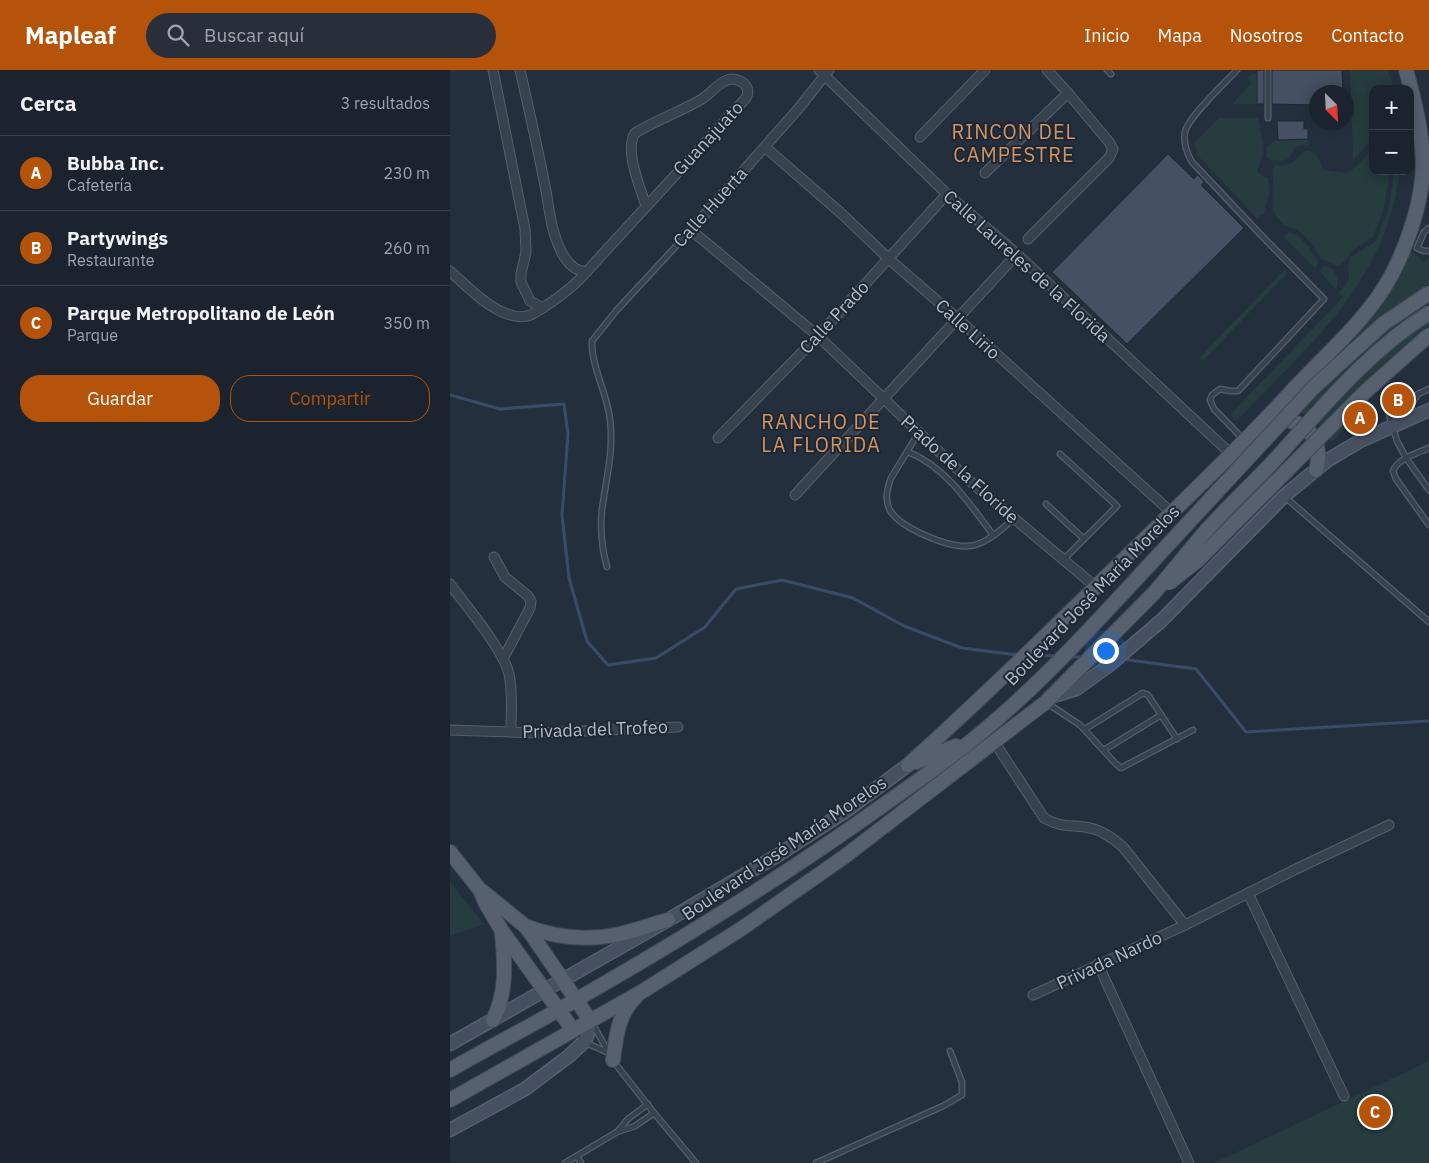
<!DOCTYPE html>
<html lang="es">
<meta charset="utf-8">
<style>
body{margin:0;font-family:"IBM Plex Sans",sans-serif;background:#282f3a;color:#f1f3f6}
.controls{position:absolute;right:15px;top:15px;display:grid;overflow:hidden;border-radius:10px;box-shadow:0 2px 12px #0003}
.controls button{width:45px;height:45px;display:grid;place-items:center;padding:0;border:0;border-bottom:1px solid #39404a;background:#1b232e;color:#f1f3f6;font:25px sans-serif}
.compass{position:absolute;left:859px;top:15px;width:45px;height:45px;border-radius:50%;background:#1b232e;box-shadow:0 2px 12px #0003;rotate:156deg}
.you{position:absolute;left:655px;top:580px;width:18px;height:18px;margin:-12px;border:4px solid #fff;border-radius:50%;background:#1a73e8;box-shadow:0 0 0 8px #1a73e833}
.badge{display:grid;place-items:center;width:32px;height:32px;border-radius:50%;background:#b45309;color:#fff;font-size:16px;font-weight:700}
.pin{position:absolute;translate:-50% -50%;border:2px solid #fff;box-shadow:0 1px 5px #0006}
.list{margin:0;padding:0;list-style:none}
h2{display:flex;justify-content:space-between;align-items:center;height:65px;margin:0;padding:0 20px;font-size:21px}
h2 small{font-size:16px;font-weight:400;color:#a0a4aa}
.list li{display:grid;grid-template-columns:32px 1fr auto;gap:15px;align-items:center;box-sizing:border-box;height:75px;padding:0 20px;border-top:1px solid #39404a}
.list b{display:block;font-size:19px;white-space:nowrap}
.list p{margin:0;font-size:16px;white-space:nowrap;color:#a0a4aa}
.list em{font-size:16px;font-style:normal;color:#a0a4aa}
.actions{display:flex;gap:10px;padding:15px 20px}
.actions a{flex:1;padding:11px 0;border:1px solid #b45309;border-radius:20px;text-align:center;font-size:18px;color:#b45309}
.actions .main{background:#b45309;color:#fff}
.icon{flex:none;width:28px;height:28px;fill:none;stroke:currentColor;stroke-width:2;stroke-linecap:round;stroke-linejoin:round}
.map{position:relative;flex:none;width:979px;height:1093px;overflow:hidden}
header{display:flex;align-items:center;gap:30px;box-sizing:border-box;height:70px;padding:0 25px;background:#b45309;color:#fff}
header strong{font-size:24px}
nav{display:flex;gap:28px;margin-inline-start:auto;font-size:18px}
.search{width:350px;height:45px;background:#282f3a;display:flex;align-items:center;gap:12px;box-sizing:border-box;padding:0 18px;border-radius:28px;color:#a0a4aa;font-size:19px}
main{display:flex}
aside{flex:1;background:#1b232e}
.map>svg:first-child{display:block}
.green{fill:#263c3f}
.lines{fill:none;stroke-linecap:round;stroke-linejoin:round}
.stream{stroke:#394c67;stroke-width:3}
.building{fill:#455162;stroke:#1f2835}
.lane-casing{stroke:#565f6c;stroke-width:7}
.street-casing{stroke:#565f6c;stroke-width:11}
.secondary-casing{stroke:#565f6c;stroke-width:15}
.primary-casing{stroke:#414a57;stroke-width:16}
.lane{stroke:#38414e;stroke-width:4.5}
.street{stroke:#38414e;stroke-width:9}
.secondary{stroke:#465061;stroke-width:12}
.primary{stroke:#56606e;stroke-width:14}
.primary-bridge-casing{stroke:#414a57;stroke-width:16;stroke-linecap:butt}
.primary-bridge{stroke:#56606e;stroke-width:14}
.labels{text-anchor:middle;dominant-baseline:central;stroke-width:4;stroke-linejoin:round;paint-order:stroke}
.street-label{font-size:18px;fill:#b4bcc9;stroke:#1d2633}
.quarter-label{font-size:20px;letter-spacing:1px;fill:#d59563;stroke:#1d2633}
</style>
<header>
<strong>Mapleaf</strong>
<div class="search"><svg class="icon" aria-label="search" viewBox="0 0 24 24"><circle cx="10" cy="10" r="6"/><path d="M15 15l6 6"/></svg>Buscar aquí</div>
<nav><a>Inicio</a><a>Mapa</a><a>Nosotros</a><a>Contacto</a></nav>
</header>
<main>
<aside>
<h2>Cerca<small>3 resultados</small></h2>
<ul class="list">
<li><span class="badge">A</span><div><b>Bubba Inc.</b><p>Cafetería</p></div><em>230 m</em></li>
<li><span class="badge">B</span><div><b>Partywings</b><p>Restaurante</p></div><em>260 m</em></li>
<li><span class="badge">C</span><div><b>Parque Metropolitano de León</b><p>Parque</p></div><em>350 m</em></li>
</ul>
<div class="actions"><a class="main">Guardar</a><a>Compartir</a></div>
</aside>
<div class="map">
<svg width="979" height="1093" viewBox="0 0 979 1093">
<rect width="100%" height="100%" fill="#242f3e"/>
<!-- green -->
<g class="green">
<path d="M900 0H938L944 19H923V68L904 89 903 87Z"/>
<path d="M801 4H807V34H782L801 14 797 7Z"/>
<path d="M769 48H808L813 74 812 87 807 101 810 105 818 108 820 120 813 146 811 144 807 148 747 85 745 72Z"/>
<path d="M858 69 859 77 854 75 847 76C838 88 840 93 821 90L817 87V77L824 71Z"/>
<path d="M923 78V101H940L934 138 923 167 902 181 894 192 888 196 871 189 861 173 853 164 845 159 835 155 825 145 822 137 824 121 822 99 825 95C832 96 839 96 844 91 851 85 856 74 867 86 870 89 871 96 874 100L896 103 906 97Z"/>
<path d="M944 101H950C946 127 940 151 930 174 900 243 837 298 786 351L780 345 893 227 889 223 899 209 898 195 901 187 926 171 927 168 939 139Z"/>
<path d="M839 162C854 168 860 179 868 192L866 199 834 167Z"/>
<path d="M960 179 973 192 979 188V272L897 349 899 354 881 373C867 349 861 342 833 340L873 296 915 254 948 211Z"/>
<path d="M875 196C884 197 891 210 886 219L870 202 871 198Z"/>
<path d="M834 200H836L837 203 753 291 749 288Z"/>
<path d="M0 812 34 854 0 866Z"/>
<path d="M979 991V1093H764Z"/>
</g>
<g class="lines">
<!-- stream -->
<g class="stream">
<path d="M0 325 50 339 114 334 118 364 112 445 119 508 137 571 158 595 206 588 255 557 286 519 332 510 403 528 454 556 512 578 568 585"/>
<path d="M582 585 608 586"/>
<path d="M619 587H633"/>
<path d="M647 587 660 588"/>
<path d="M672 589 746 599 796 662 979 651"/>
</g>
</g>
<!-- building -->
<g class="building">
<rect x="807" y="0" width="7" height="34"/>
<path d="M822 0H892L893 22H866V35L822 34Z"/>
<path d="M827 51H854V59H858V69L828 70Z"/>
<path d="M718 84 744 109 747 105 749 106 754 112 751 115 794 158 677 274 602 202Z"/>
</g>
<g class="lines">
<defs>
<g id="lane">
<path d="M657 0 661 4"/>
<path d="M787 0C775 13 738 47 735 62 733 72 737 84 742 92L810 164 874 229 788 321H780L770 319 762 325 760 330 764 339 794 370"/>
<path d="M818 0V48"/>
<path d="M979 158 974 162 967 178 974 181H979"/>
<path d="M979 319 968 324 961 335 939 345 947 371 956 388 979 420"/>
<path d="M469 362 441 408C437 419 434 431 441 442 452 458 498 478 518 476 536 475 551 459 564 449"/>
<path d="M979 378C968 383 948 388 943 401L946 409 979 455"/>
<path d="M458 382C495 396 520 434 543 465"/>
<path d="M610 384 667 436 613 490"/>
<path d="M835 427 979 552"/>
<path d="M596 434 634 469"/>
<path d="M157 497C152 479 150 459 152 440 156 408 164 382 160 349 157 323 141 296 142 271L166 241 241 160"/>
<path d="M597 633 630 655 666 694 671 698 743 660"/>
<path d="M635 659 693 623 698 625 727 669"/>
<path d="M654 680 711 645"/>
<path d="M142 953 159 983"/>
<path d="M125 962 141 975 159 983"/>
<path d="M164 992 204 1043 246 1093"/>
<path d="M168 1061 178 1049 198 1034"/>
<path d="M127 1086 131 1093"/>
<path d="M115 1093 167 1062 185 1056 204 1043"/>
<path d="M366 1093 493 1036 512 1025V1012L500 981"/>
</g>
<g id="street">
<path d="M43 0 75 159 76 182 71 204V212L80 231 93 238"/>
<path d="M70 0C78 35 86 70 93 106 99 131 99 157 111 181 116 191 124 201 136 202"/>
<path d="M369 0 497 124 567 184 781 384"/>
<path d="M379 0 349 38 241 160 368 266 523 414 646 517"/>
<path d="M470 67 535 0"/>
<path d="M315 77 392 144 439 189 508 249 722 443"/>
<path d="M535 103 618 23"/>
<path d="M578 169 659 88 663 79 659 72 618 23 597 0"/>
<path d="M0 201C19 218 50 252 78 246 84 244 89 240 94 237 107 229 117 221 128 211L296 28C303 16 288 6 277 10 267 14 260 24 252 29 230 42 206 50 185 63 174 80 190 117 196 136"/>
<path d="M268 368 368 266 497 124"/>
<path d="M345 425 567 184"/>
<path d="M44 487 55 507 78 526 81 531 80 538 53 589"/>
<path d="M0 514C16 536 53 579 59 604 63 622 61 643 61 661"/>
<path d="M0 660 85 663 228 657"/>
<path d="M545 673 594 748C610 757 618 755 635 757 650 759 662 767 673 777L735 855"/>
<path d="M798 823 894 1026"/>
<path d="M648 894 739 1093"/>
<path d="M583 925 735 855 844 800 939 755"/>
</g>
<g id="secondary">
<path d="M600 627 626 619 657 597 711 551 834 426 878 390 910 371 979 340"/>
<path d="M0 974 218 850 328 785 396 741 458 695"/>
<path d="M0 1060 75 1019 119 986 135 971 138 963 140 950"/>
</g>
<g id="primary">
<path d="M824 350C855 347 875 370 866 400"/>
<path d="M466 692 506 676"/>
<path d="M458 695C530 630 599 563 668 495 726 438 786 382 841 322 874 286 918 249 941 206 958 174 973 130 973 93 972 61 965 31 956 0"/>
<path d="M0 782 30 820 36 834 52 861 123 960"/>
<path d="M32 821 75 856 82 865 140 950"/>
<path d="M75 856C106 868 138 871 170 864 187 860 202 854 218 850"/>
<path d="M43 950C57 923 55 894 52 864"/>
<path d="M163 990C166 967 168 944 186 927"/>
<path d="M0 1000C41 976 83 955 124 931 229 871 333 807 432 736 466 712 500 689 532 662 589 615 640 559 690 505"/>
<path d="M0 1030 193 921 291 859 394 787 596 632 704 523"/>
</g>
</defs>
<!-- lane casing -->
<use href="#lane" class="lane-casing"/>
<!-- street casing -->
<use href="#street" class="street-casing"/>
<!-- secondary casing -->
<use href="#secondary" class="secondary-casing"/>
<!-- primary casing -->
<use href="#primary" class="primary-casing"/>
<!-- lane -->
<use href="#lane" class="lane"/>
<!-- street -->
<use href="#street" class="street"/>
<!-- secondary -->
<use href="#secondary" class="secondary"/>
<!-- primary -->
<use href="#primary" class="primary"/>
<defs>
<g id="primary-bridge">
<path d="M690 505 863 318 933 254 979 223"/>
<path d="M719 513 747 491 915 322 979 265"/>
<path d="M704 523C721 503 738 482 755 462 779 435 807 410 831 383 877 332 921 279 979 243"/>
</g>
</defs>
<!-- primary-bridge casing -->
<use href="#primary-bridge" class="primary-bridge-casing"/>
<!-- primary-bridge -->
<use href="#primary-bridge" class="primary-bridge"/>
</g>
<g class="labels">
<!-- street labels -->
<g class="street-label">
<text transform="translate(258 68) rotate(-47)">Guanajuato</text>
<text transform="translate(260 137) rotate(-48)">Calle Huerta</text>
<text transform="translate(577 196) rotate(42)">Calle Laureles de la Florida</text>
<text transform="translate(384 247) rotate(-47)">Calle Prado</text>
<text transform="translate(518 259) rotate(42)">Calle Lirio</text>
<text transform="translate(510 399) rotate(42)">Prado de la Floride</text>
<text transform="translate(642 525) rotate(-46)">Boulevard José María Morelos</text>
<text transform="translate(145 659) rotate(-2)">Privada del Trofeo</text>
<text transform="translate(334 778) rotate(-34)">Boulevard José María Morelos</text>
<text transform="translate(659 890) rotate(-25)">Privada Nardo</text>
</g>
<!-- quarter labels -->
<g class="quarter-label">
<text x="564" y="61">RINCON DEL<tspan x="564" dy="23">CAMPESTRE</tspan></text>
<text x="371" y="351">RANCHO DE<tspan x="371" dy="23">LA FLORIDA</tspan></text>
</g>
</g>
</svg>
<div class="controls">
<button>+</button>
<button>−</button>
</div>
<svg class="compass" viewBox="-18 -18 36 36"><path d="M0-13l5 13h-10z" fill="#e53935"/><path d="M0 13l5-13h-10z" fill="#a0a4aa"/></svg>
<div class="you"></div>
<div class="pin badge" style="left:910px;top:348px">A</div>
<div class="pin badge" style="left:948px;top:330px">B</div>
<div class="pin badge" style="left:925px;top:1042px">C</div>
</div>
</main>
